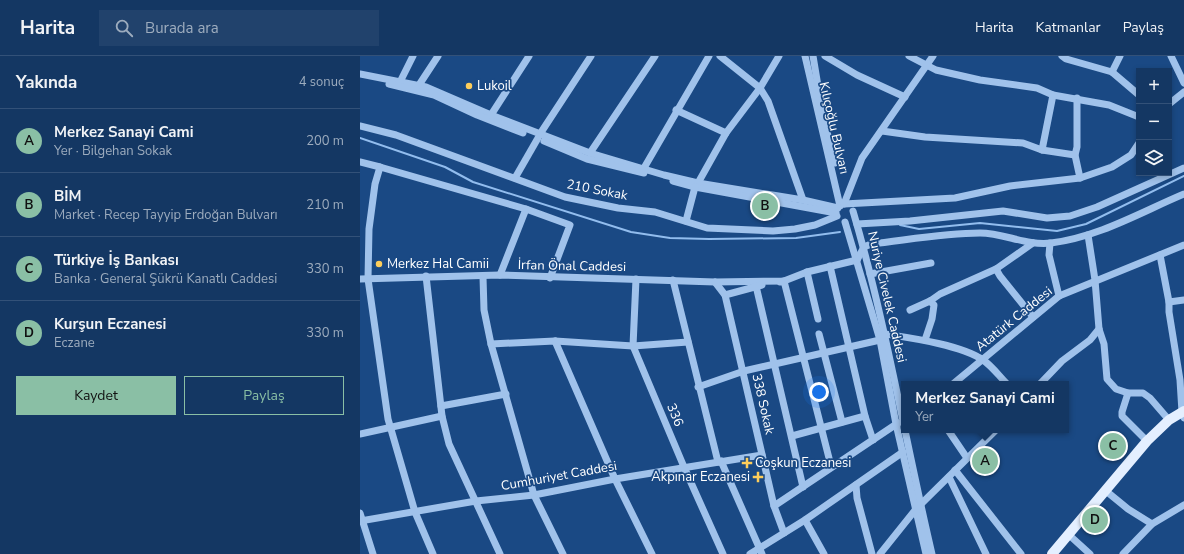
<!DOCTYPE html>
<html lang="tr">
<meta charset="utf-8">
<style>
body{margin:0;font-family:"Nunito Sans",sans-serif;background:#21426c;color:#f1f3f6}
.controls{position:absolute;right:12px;top:12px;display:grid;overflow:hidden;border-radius:0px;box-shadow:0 2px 6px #0003}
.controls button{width:36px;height:36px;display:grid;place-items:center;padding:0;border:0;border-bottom:1px solid #335178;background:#143763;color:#f1f3f6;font:20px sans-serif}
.you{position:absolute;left:459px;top:336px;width:14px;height:14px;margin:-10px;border:3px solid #fff;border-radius:50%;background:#1a73e8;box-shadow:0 0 0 6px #1a73e833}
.badge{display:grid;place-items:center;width:26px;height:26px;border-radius:50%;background:#8abfa5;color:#111;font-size:13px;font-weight:700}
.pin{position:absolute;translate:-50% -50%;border:2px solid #fff;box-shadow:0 1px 4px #0006}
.popup{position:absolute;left:541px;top:325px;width:168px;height:52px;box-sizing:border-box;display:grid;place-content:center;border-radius:0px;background:#143763;filter:drop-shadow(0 1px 3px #0005);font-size:13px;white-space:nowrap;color:#9dacbe}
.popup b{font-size:15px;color:#f1f3f6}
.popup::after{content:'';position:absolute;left:50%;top:100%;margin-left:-8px;border:8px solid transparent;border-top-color:#143763}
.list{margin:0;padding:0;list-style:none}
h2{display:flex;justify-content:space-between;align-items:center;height:52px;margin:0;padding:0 16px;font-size:17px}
h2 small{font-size:13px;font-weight:400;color:#9dacbe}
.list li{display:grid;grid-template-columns:26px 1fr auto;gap:12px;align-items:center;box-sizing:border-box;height:64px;padding:0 16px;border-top:1px solid #335178}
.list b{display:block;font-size:15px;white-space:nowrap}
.list p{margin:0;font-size:13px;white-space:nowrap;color:#9dacbe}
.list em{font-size:13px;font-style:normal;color:#9dacbe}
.actions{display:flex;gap:8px;padding:12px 16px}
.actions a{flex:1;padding:9px 0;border:1px solid #8abfa5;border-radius:0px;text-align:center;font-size:14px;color:#8abfa5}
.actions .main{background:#8abfa5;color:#111}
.icon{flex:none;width:22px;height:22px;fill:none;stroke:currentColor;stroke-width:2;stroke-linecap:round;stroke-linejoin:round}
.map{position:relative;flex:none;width:824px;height:498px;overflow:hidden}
header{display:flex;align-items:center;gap:24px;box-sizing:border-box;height:56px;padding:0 20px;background:#143763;border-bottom:1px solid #335178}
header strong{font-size:19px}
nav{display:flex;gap:22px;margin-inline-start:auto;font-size:14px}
.search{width:280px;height:36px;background:#21426c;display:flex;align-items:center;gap:10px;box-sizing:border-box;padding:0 14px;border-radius:0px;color:#9dacbe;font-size:15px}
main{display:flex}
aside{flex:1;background:#143763}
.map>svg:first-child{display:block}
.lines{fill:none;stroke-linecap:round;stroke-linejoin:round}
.stream{stroke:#92bdee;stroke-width:2}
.minor{stroke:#a0c2eb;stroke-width:7}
.major{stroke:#e4efff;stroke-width:10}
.poi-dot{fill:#fece5b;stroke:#1a4984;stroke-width:1.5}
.labels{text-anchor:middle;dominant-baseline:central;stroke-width:3.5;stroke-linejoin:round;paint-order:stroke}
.poi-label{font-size:13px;fill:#fff;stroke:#1a4984;text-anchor:start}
.street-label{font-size:13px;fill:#fff;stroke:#1a4984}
</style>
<header>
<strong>Harita</strong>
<div class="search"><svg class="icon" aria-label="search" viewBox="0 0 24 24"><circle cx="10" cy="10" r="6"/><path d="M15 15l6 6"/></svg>Burada ara</div>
<nav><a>Harita</a><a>Katmanlar</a><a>Paylaş</a></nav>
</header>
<main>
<aside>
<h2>Yakında<small>4 sonuç</small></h2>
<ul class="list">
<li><span class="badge">A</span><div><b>Merkez Sanayi Cami</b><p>Yer · Bilgehan Sokak</p></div><em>200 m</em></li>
<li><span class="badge">B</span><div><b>BİM</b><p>Market · Recep Tayyip Erdoğan Bulvarı</p></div><em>210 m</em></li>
<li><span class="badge">C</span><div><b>Türkiye İş Bankası</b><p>Banka · General Şükrü Kanatlı Caddesi</p></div><em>330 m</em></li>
<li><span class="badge">D</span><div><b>Kurşun Eczanesi</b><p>Eczane</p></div><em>330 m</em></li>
</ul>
<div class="actions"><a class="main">Kaydet</a><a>Paylaş</a></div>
</aside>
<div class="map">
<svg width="824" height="498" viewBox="0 0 824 498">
<rect width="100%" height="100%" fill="#1a4984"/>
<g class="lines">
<!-- stream -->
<g class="stream">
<path d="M0 82 85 111 113 126 271 176 310 182 349 183 436 182 480 176"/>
<path d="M540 169 559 173 620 167 697 175 726 168 824 120"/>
</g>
<!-- minor -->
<g class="minor">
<path d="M360 0 400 32 408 45 443 144"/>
<path d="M445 0 480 150"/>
<path d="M453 0 463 60 475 107"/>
<path d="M465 0 497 19 545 41"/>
<path d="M549 0 576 14 620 24 677 32 693 39 749 49 779 61"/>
<path d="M702 0 706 3 752 16 779 39"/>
<path d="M811 0 824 27"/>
<path d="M752 16 760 0"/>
<path d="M0 18 66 31 131 59 230 97 304 119 338 127 443 144 478 152"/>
<path d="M40 26 53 0"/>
<path d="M29 28 74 39 117 59 163 77"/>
<path d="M59 29 78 0"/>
<path d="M717 42V91L715 99 720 122"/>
<path d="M809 48 824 36"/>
<path d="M316 54 366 77"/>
<path d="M131 59 169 0"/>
<path d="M0 70 36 79 205 141 258 152 295 156 347 172 413 175 435 173 455 169 477 160"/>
<path d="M522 75 565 81 663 87 682 94 715 99"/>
<path d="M180 78 231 0"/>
<path d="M184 85 227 103 284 117"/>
<path d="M682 94 693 39"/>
<path d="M230 97 295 0"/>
<path d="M0 106 20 111 15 128 9 173 8 223 28 363 55 456 73 498"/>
<path d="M20 111 166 153 140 219"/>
<path d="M284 112 349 0"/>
<path d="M155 122 178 82"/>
<path d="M313 125 335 131 476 157"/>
<path d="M338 127 366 77 400 32 419 0"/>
<path d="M484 148 595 142 650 130 720 122 752 111 771 99 779 87"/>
<path d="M484 148 502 102 573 0"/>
<path d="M166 153 210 169 190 222"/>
<path d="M493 155C526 267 545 384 572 498"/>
<path d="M326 165 335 131"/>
<path d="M485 166 520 284 536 368 566 498"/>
<path d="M497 168 550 165 643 155 687 162 710 160 737 151 824 112"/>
<path d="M728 179 735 224 739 273 744 288 747 323 756 333 768 337H783L790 342 809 364"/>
<path d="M690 187 689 199 699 240"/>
<path d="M800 199 809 246V256L820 324 822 356 824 362"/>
<path d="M497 204 504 191 511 188C547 184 584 177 620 177 644 177 667 190 691 187 739 181 781 156 824 138"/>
<path d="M470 210 505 360 513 384"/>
<path d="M636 213 640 220 673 261"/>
<path d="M447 216 458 263"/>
<path d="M510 218 571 207"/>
<path d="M66 220 82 360 89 388 140 498"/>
<path d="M123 221 124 254 131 288 174 439 203 498"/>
<path d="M0 223 140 219 355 226 424 225 447 216 497 204"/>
<path d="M276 223 273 290 324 411 363 498"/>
<path d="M313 224 358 406"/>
<path d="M355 226 365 239 414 450 424 477"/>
<path d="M420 226 424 225 471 410"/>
<path d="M396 230 443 431"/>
<path d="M365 239 402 229"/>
<path d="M809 246 824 244"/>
<path d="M550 254 570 245 580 238 636 213 673 187"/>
<path d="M459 278 482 366"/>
<path d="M565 284 572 263 574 249 570 245"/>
<path d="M195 285 255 423 292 498"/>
<path d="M131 288 195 285 273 290 328 286"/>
<path d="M593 328 699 240 824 189"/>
<path d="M680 328 702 305 730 284 739 273"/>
<path d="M338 331 384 315 520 284 525 278C551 282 601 289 623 304 632 310 639 320 647 328"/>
<path d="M768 337 762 356V360L787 385"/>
<path d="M81 350 146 338"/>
<path d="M588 374 607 402"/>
<path d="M0 378 82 360"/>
<path d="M432 380 505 360"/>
<path d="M361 405 402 498"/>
<path d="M595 414 661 498"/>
<path d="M589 421 626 498"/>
<path d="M496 429 497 442 512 498"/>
<path d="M746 435 768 453 792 468"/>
<path d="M414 450 538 367"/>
<path d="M0 457 13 498"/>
<path d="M445 464 464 498"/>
<path d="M0 465 116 445 174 439 255 423 402 399"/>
<path d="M708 478 730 498"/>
<path d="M390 498 445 464 543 396"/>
<path d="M520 498 556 453 636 374"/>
<path d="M763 498 792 468 824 449"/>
</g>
<!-- major -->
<path class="major" d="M692 498 787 385 809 364 824 355"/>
</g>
<!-- markers -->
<g class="poi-dot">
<circle cx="109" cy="30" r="4"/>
<circle cx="19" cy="208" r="4"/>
<path d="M385 401h4v4h4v4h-4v4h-4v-4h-4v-4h4z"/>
<path d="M396 415h4v4h4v4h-4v4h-4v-4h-4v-4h4z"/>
</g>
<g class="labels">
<!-- poi labels -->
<g class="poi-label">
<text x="117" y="30">Lukoil</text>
<text x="27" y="208">Merkez Hal Camii</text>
<text x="395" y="407">Coşkun Eczanesi</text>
<text x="390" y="421" text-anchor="end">Akpınar Eczanesi</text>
</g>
<!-- street labels -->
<g class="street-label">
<text transform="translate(474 72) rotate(77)">Kılıçoğlu Bulvarı</text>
<text transform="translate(237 134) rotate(11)">210 Sokak</text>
<text transform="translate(212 210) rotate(1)">İrfan Önal Caddesi</text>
<text transform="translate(527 241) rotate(77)">Nuriye Civelek Caddesi</text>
<text transform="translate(654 263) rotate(-39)">Atatürk Caddesi</text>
<text transform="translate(403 348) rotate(77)">338 Sokak</text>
<text transform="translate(315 359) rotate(67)">336</text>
<text transform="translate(199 420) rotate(-10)">Cumhuriyet Caddesi</text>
</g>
</g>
</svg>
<div class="controls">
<button>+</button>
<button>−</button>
<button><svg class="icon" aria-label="layers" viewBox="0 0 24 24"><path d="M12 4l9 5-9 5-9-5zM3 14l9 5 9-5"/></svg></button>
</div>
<div class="you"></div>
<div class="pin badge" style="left:625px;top:405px">A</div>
<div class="popup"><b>Merkez Sanayi Cami</b>Yer</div>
<div class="pin badge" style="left:405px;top:150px">B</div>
<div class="pin badge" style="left:753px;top:390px">C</div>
<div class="pin badge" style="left:735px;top:464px">D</div>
</div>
</main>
